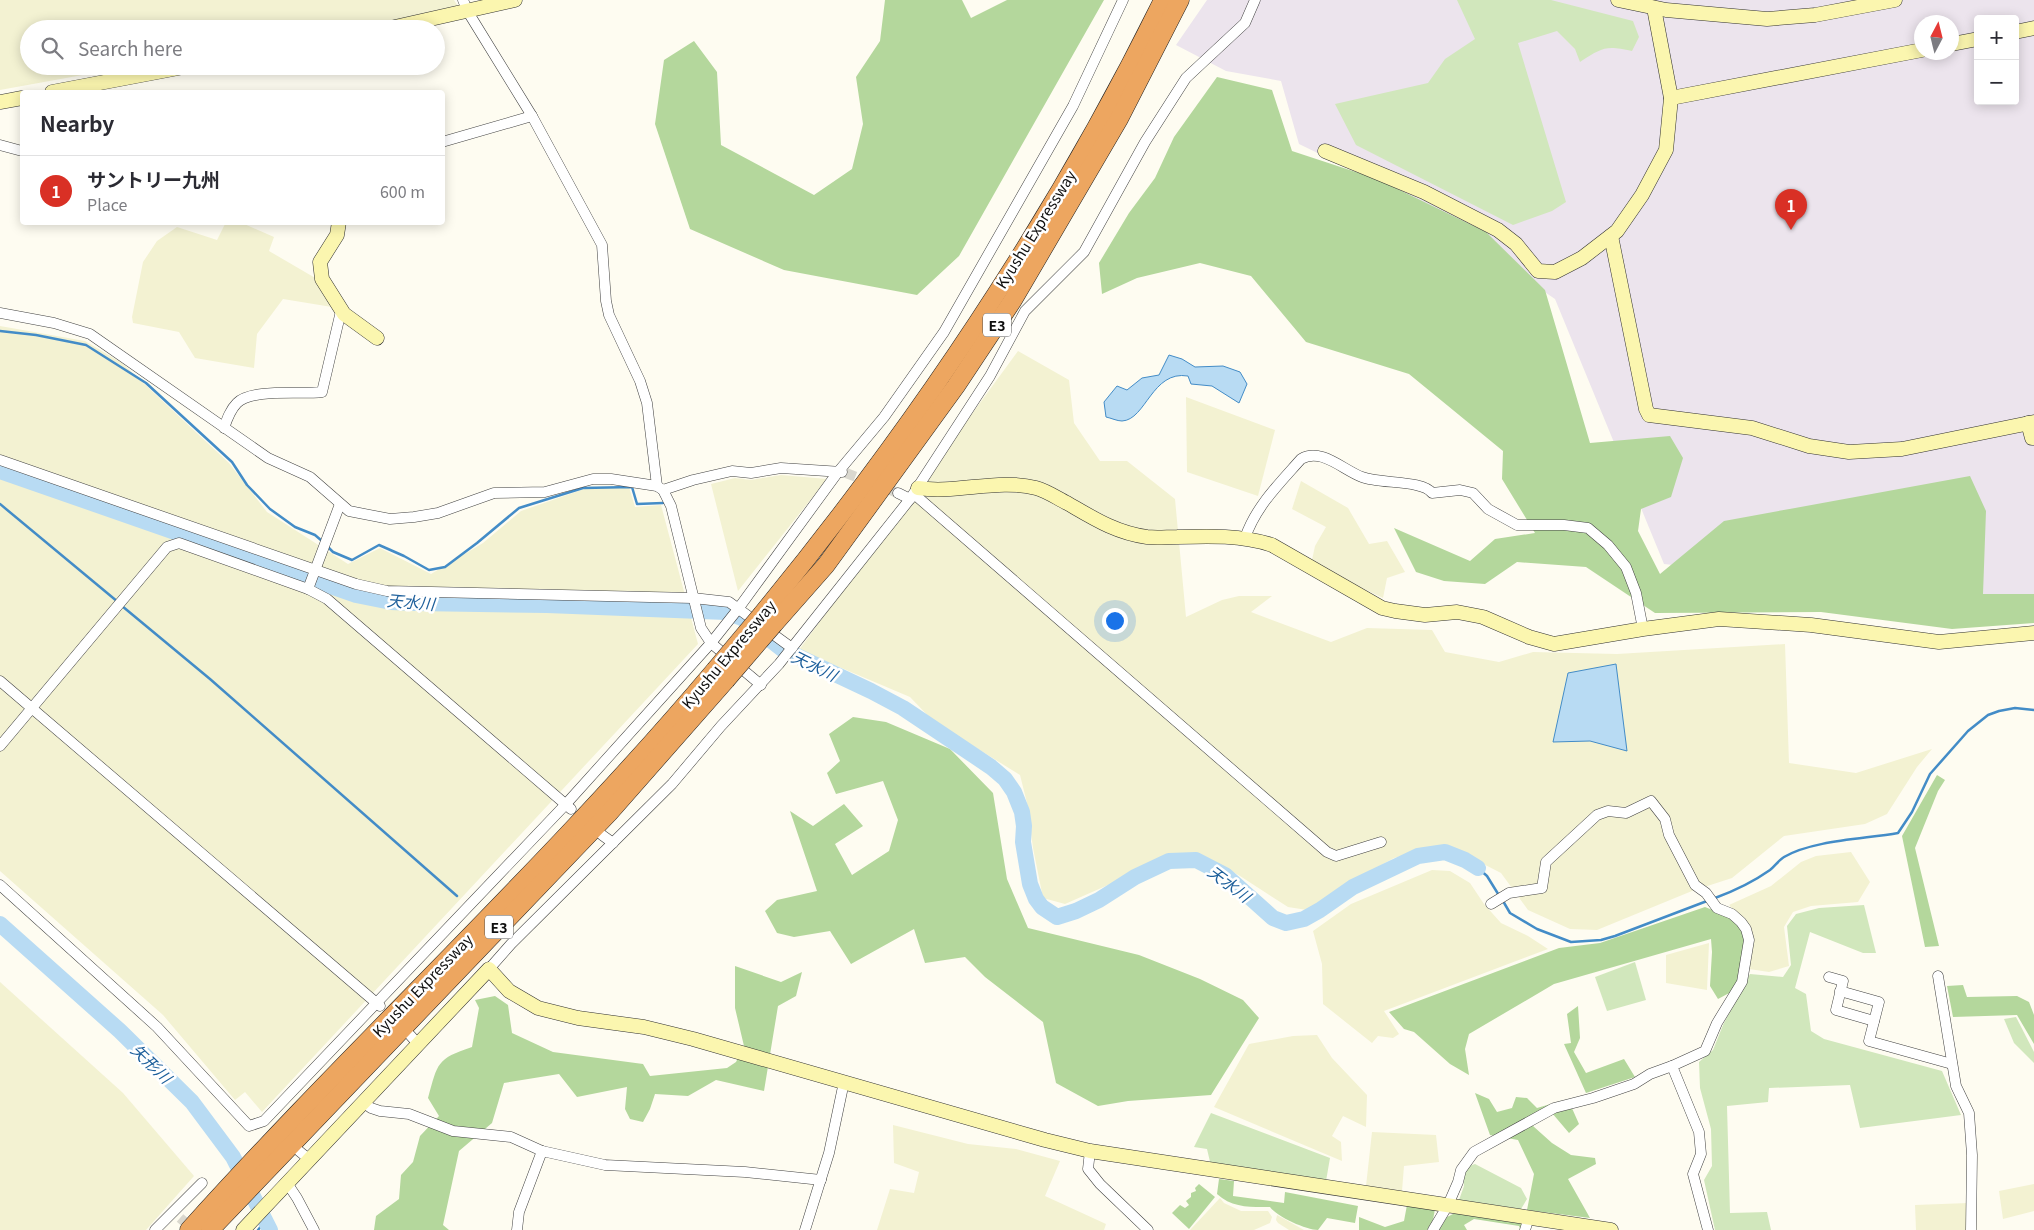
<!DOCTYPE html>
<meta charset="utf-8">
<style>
body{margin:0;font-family:Georgia,"Noto Sans JP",serif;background:#f7f7f7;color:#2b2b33}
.controls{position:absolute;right:15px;top:15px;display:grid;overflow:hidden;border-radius:5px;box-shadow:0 2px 12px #0003}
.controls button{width:45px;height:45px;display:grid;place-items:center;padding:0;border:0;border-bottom:1px solid #e1e1e2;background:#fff;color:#2b2b33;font:25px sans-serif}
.compass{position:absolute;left:1914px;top:15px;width:45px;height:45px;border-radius:50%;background:#fff;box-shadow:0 2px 12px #0003;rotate:7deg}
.you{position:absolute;left:1114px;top:620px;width:18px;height:18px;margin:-12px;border:4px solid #fff;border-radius:50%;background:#1a73e8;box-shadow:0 0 0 8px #1a73e833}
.badge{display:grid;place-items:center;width:32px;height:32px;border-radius:50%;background:#d93025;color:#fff;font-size:16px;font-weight:700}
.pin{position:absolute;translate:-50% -41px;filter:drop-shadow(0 1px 2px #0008)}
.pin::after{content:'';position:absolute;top:26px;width:18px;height:15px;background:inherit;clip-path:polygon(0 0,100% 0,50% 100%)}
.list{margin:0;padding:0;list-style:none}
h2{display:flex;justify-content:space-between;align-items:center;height:65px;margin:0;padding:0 20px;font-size:21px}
h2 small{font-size:16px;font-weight:400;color:#7c7c81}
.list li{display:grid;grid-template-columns:32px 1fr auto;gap:15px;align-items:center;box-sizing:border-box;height:70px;padding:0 20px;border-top:1px solid #e1e1e2}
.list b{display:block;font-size:19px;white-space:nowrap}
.list p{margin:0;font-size:16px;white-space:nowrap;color:#7c7c81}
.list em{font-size:16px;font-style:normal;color:#7c7c81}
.icon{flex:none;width:28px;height:28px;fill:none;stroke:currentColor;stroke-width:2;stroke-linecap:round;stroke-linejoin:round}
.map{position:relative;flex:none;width:2034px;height:1230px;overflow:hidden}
.search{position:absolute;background:#fff;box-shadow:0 2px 12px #0003;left:20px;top:20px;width:425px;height:55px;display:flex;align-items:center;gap:12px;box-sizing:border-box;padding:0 18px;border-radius:28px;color:#7c7c81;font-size:19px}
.panel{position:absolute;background:#fff;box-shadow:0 2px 12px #0003;left:20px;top:90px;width:425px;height:135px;border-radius:5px}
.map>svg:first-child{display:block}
.industrial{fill:#ece4ed;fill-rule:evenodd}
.farmland{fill:#f3f2d2}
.green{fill:#d1e7bc}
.forest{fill:#b4d79c}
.water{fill:#b8dbf3;stroke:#438cc7}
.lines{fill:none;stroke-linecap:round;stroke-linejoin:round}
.stream{stroke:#438cc7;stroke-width:2.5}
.river{stroke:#b8dbf3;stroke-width:16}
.street-tunnel{stroke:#dad8cf;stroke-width:10;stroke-dasharray:10 5;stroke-linecap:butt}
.street-casing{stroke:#424242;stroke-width:11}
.secondary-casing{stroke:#313131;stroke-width:15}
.highway-casing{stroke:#202020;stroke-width:19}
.street{stroke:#fff;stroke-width:10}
.secondary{stroke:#fbf6af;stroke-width:14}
.highway{stroke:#eda660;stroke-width:18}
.highway-bridge-casing{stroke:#202020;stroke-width:19;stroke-linecap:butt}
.highway-bridge{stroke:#eda660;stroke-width:18}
.labels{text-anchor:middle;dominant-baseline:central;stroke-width:5;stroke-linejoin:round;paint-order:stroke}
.shield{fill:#fff;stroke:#575757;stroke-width:1}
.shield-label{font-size:14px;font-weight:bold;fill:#0f0f0f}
.street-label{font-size:15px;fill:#0f0f0f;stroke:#fff}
.water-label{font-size:16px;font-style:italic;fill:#1d5f9b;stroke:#fff}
</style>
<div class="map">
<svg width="2034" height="1230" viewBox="0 0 2034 1230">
<rect width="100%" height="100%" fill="#fefcf1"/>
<!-- industrial -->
<path class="industrial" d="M1207 0H2034V605L1664 564 1555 299 1396 191 1299 144 1281 81 1226 71 1176 45ZM1978 19H2015V101H1978ZM1922 22H1952V52H1922Z"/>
<!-- farmland -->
<g class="farmland">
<path d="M0 0H454L459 8 344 29H29V66H132L0 90Z"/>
<path d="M226 222 242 223 274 237 269 251 317 279 338 308 283 299 257 334 254 368 195 358 179 332 133 323 132 317 143 262 157 241 177 227 217 240Z"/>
<path d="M0 326 85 341 122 363 229 463 267 512 348 564 380 548 431 574 483 543 521 511 590 487H629L635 507 661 505 698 644 262 1112 245 1092 235 1100 163 1015 0 871Z"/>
<path d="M1018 351 1069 380 1074 423 1100 461H1127L1175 499 1186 617 1222 600 1239 596H1272L1251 612 1331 642 1367 628 1432 630 1445 652 1499 662 1533 652 1617 654 1785 644 1789 763 1856 773 1932 749 1917 767 1887 814 1865 824 1784 836 1732 878 1692 891 1597 930 1570 929 1528 910 1501 873 1456 850 1440 848 1423 850 1394 858 1343 886 1307 910 1288 907 1240 876 1199 853 1176 855 1065 904 1043 898 1033 848 1027 803 1020 775 933 721 910 697 799 650Z"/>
<path d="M1186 397 1275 430 1258 496 1187 472Z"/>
<path d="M781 475 827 479 738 591 711 484 735 478 751 480Z"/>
<path d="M1301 481 1348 508 1369 544 1387 541 1405 572 1387 578 1383 598 1347 581 1312 560 1315 546 1326 527 1292 509Z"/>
<path d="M1851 852 1870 882 1858 902 1811 906 1793 912 1784 927 1789 966 1769 972 1749 969 1753 942 1750 928 1729 905 1771 886 1801 862 1816 856Z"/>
<path d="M1432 870 1450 871 1470 883 1484 904 1501 923 1528 936 1548 949 1384 1011 1399 1034 1393 1038 1378 1036 1372 1043 1323 1004 1322 964 1313 931 1351 904Z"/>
<path d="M1709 943 1707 990 1666 983V955Z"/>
<path d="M0 982 123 1093 194 1176 146 1230H0Z"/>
<path d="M1317 1035 1332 1058 1367 1095 1366 1127 1343 1116 1332 1136 1341 1142 1342 1161 1214 1107 1249 1044 1293 1036Z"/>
<path d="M893 1125 968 1144 1016 1149 1060 1161 1045 1196 1106 1224 1104 1230H877L890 1189 914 1193 919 1172 894 1163Z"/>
<path d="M1372 1132 1436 1135 1439 1162 1404 1166 1402 1191 1366 1186Z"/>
<path d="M2034 1184V1211L2003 1219 1999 1191Z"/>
<path d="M1220 1198 1224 1203 1241 1211H1268L1272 1217 1270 1223 1254 1230H1190Z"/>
<path d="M1968 1203V1230H1916L1915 1205Z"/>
<path d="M1277 1215 1288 1221 1304 1230H1289L1278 1223 1276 1220Z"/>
</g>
<!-- green -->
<g class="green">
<path d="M1457 0H1551L1633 21 1639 37 1632 51C1605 45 1602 48 1580 62L1575 49 1557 31 1518 43 1566 202 1552 211 1513 225 1356 145 1335 104 1428 83 1445 59 1475 39Z"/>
<path d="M1864 905 1876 953H1863L1810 932 1795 988 1806 994 1811 1031 1824 1039 1942 1071 1961 1115 1860 1128 1850 1085 1769 1088 1768 1102 1727 1106 1730 1213 1767 1212 1771 1230H1715L1704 1180 1712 1166 1711 1129 1700 1088 1699 1062 1713 1050 1723 1025 1750 974 1783 977 1791 965 1787 926 1796 914 1819 908Z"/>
<path d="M1635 962 1646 1000 1607 1011 1595 977Z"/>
<path d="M2016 1017 2034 1052V1063L2014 1043 2004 1019Z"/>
<path d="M1211 1113 1330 1158 1326 1181 1211 1166 1207 1149 1194 1147Z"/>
<path d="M1475 1164 1521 1188 1527 1199 1521 1209 1459 1200 1464 1186 1463 1173 1466 1167Z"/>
</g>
<!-- forest -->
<g class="forest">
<path d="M885 0H962L971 18 1007 0H1104L959 256 917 295 784 270 690 229 655 124 664 60 694 41 717 72 721 145 814 195 852 169 863 124 856 77 880 41Z"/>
<path d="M1217 77 1272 90 1292 151 1377 179 1486 232 1545 290 1590 443 1670 436 1683 458 1671 497 1641 509 1638 531 1660 574 1724 521 1970 476 1986 511 1983 594H2034V623L1952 629 1821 612 1655 613 1586 567 1517 562 1485 584 1444 581 1416 572 1394 528 1470 561 1495 539 1535 533 1502 479 1503 451 1409 374 1306 342 1251 276 1200 263 1137 278 1102 294 1099 263 1129 213 1155 178 1174 137Z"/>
<path d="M853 717 886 722 950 749 993 793 1007 879 1028 928 1139 955 1200 979 1243 1000 1259 1018 1211 1095 1128 1101 1098 1106 1056 1083 1043 1022 985 977 965 957 925 963 914 929 851 964 830 931 794 937 777 933 765 911 777 900 817 891 790 811 813 826 844 804 863 826 835 844 852 875 889 851 898 820 883 781 836 794 827 773 840 761 829 734Z"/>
<path d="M1937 775 1945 780 1938 791 1915 848 1939 946 1925 947 1902 836Z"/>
<path d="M1705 907 1738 920 1746 940 1744 965 1733 991 1718 999 1710 986 1712 952 1711 939 1554 984 1469 1034 1465 1049 1469 1075 1450 1064 1414 1032 1404 1029 1389 1012 1559 948 1600 943Z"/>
<path d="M735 966 781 982 802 972 796 996 778 1006 764 1091 716 1080 688 1096 655 1094 650 1109 643 1122 630 1119 625 1109 627 1087 577 1097 559 1074 504 1083 492 1123 459 1151 443 1225 449 1230H374L376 1216 399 1199 401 1175 413 1162 420 1136 439 1116 428 1098C438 1063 436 1059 472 1047L479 1008 475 1000 495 996 508 1005 512 1033 553 1052 643 1064 650 1076 727 1068 736 1062 744 1046 735 1008Z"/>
<path d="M1963 985 1967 997 2017 996 2029 1002 2034 1015V1044L2017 1015 1953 1017 1947 986Z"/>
<path d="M1578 1006 1580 1038 1574 1052 1586 1073 1624 1059 1635 1077 1586 1093 1564 1044 1571 1043 1567 1014Z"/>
<path d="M1475 1093 1489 1099 1497 1112 1512 1108 1516 1097 1527 1098 1537 1108 1561 1101 1571 1106 1579 1124 1569 1133 1552 1113 1535 1117 1533 1126 1552 1143 1571 1155 1595 1158 1596 1164 1568 1179 1590 1218 1527 1210 1534 1174 1518 1140 1490 1135Z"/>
<path d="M1219 1179 1234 1181 1233 1196 1284 1203 1285 1192 1358 1206 1355 1223 1327 1218 1318 1230C1307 1230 1277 1217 1270 1207 1250 1207 1232 1208 1217 1194Z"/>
<path d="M1199 1184 1215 1197 1189 1229 1172 1213 1180 1205 1185 1208 1189 1205 1186 1201 1191 1197V1193L1196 1191 1195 1188Z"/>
<path d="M1407 1205 1435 1209 1433 1220 1427 1230H1359V1217L1385 1227 1404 1221Z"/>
<path d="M1459 1211 1522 1223 1520 1229 1519 1226 1474 1219 1464 1225 1467 1230H1439L1447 1217Z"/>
</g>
<!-- water -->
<g class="water">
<path d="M1169 355 1182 359 1195 367 1223 366 1240 372 1247 384 1239 403 1212 386 1191 384 1188 376C1152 370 1146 420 1122 421 1117 421 1111 418 1106 417L1104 402 1117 386 1127 390 1142 378 1159 375Z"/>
<path d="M1616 664 1627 751 1590 741 1553 742 1568 673Z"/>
</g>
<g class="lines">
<!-- stream -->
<g class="stream">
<path d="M0 331 36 335 86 345 146 383 232 462 247 485 270 509 295 527 315 535 322 541"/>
<path d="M0 504 118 602"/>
<path d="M328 547 333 552 352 560 379 545 404 556 429 570 445 567 477 543 519 508 583 488 632 487 637 504 663 503"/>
<path d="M122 606 210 679 457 896"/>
<path d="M1478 868 1487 876 1500 897"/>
<path d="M1715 898C1734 891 1753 882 1770 870 1775 866 1779 860 1784 857 1813 840 1865 839 1898 833L1912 812 1930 774 1968 731 1988 715 1999 711 2015 708 2034 710"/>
<path d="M1503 901 1510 913 1537 929 1571 942 1601 940 1615 936 1707 901"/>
<path d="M258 1230 266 1220"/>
</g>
<!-- river -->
<g class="river">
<path d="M0 471 356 595 391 602 416 603 547 605 726 612 742 618 782 649 871 691 903 708 991 767 1005 779 1014 792 1022 812 1024 826 1023 842 1030 884 1036 899 1042 907 1057 917 1076 911 1099 900 1135 877 1169 861 1196 860 1225 875 1273 918 1286 923 1304 919 1320 910 1353 887 1418 856 1445 852 1465 860 1478 868"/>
<path d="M0 924 120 1031 192 1102 233 1157 270 1230"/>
</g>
<!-- street-tunnel -->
<g class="street-tunnel">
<path d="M846 473 898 493"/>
<path d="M180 1218 194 1230"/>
</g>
<defs>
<g id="street">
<path d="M463 0 468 12 532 116 602 245 606 301 609 315 640 381 647 403 657 486"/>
<path d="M442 142 532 116"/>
<path d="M0 145 22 151"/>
<path d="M0 313 54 323 90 334 268 458 310 477 349 511 390 519 414 517 438 513 494 493 545 492 593 479H611L657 486 663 490 671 506 701 628 711 643 761 685"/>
<path d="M224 428C227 419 230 410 237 403 252 388 301 395 322 392L341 311"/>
<path d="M0 460 356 584 387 591 693 598 729 602 792 648"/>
<path d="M663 490 693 480 732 471 751 473 781 468 842 472"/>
<path d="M898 493 910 499"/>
<path d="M914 494 1327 852 1336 856 1381 842"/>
<path d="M1245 538C1256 506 1279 484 1301 459 1321 447 1343 470 1362 477 1380 484 1423 480 1432 493L1460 490 1473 493 1488 509 1517 525H1564L1588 528 1608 545 1626 567 1636 593 1643 629"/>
<path d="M308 589 340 504"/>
<path d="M0 681 380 1006"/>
<path d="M0 746 167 547 179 543 308 589 327 599 571 809"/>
<path d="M602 835 613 843"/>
<path d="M0 885 157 1027 249 1126 264 1121 566 804 711 643 738 609 838 472 884 417 944 332 1073 106 1123 0"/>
<path d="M1491 904 1509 893 1542 888 1546 862 1597 815 1608 811 1626 813 1651 801 1665 819 1669 835 1695 885 1706 893 1717 908 1732 914 1741 922 1746 929 1749 940 1742 982 1717 1023 1705 1051 1672 1066 1699 1132 1701 1154 1693 1174 1708 1230"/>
<path d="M489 969 511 944 672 784 721 726 779 664 910 499 990 376 1025 311 1084 252 1145 142 1186 78 1245 23 1255 0"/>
<path d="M1938 976 1956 1086 1969 1113 1972 1155 1971 1230"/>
<path d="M1829 977 1843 981 1836 1010 1874 1021"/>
<path d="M1840 991 1879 1002 1869 1041 1952 1064"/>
<path d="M410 1035 418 1044"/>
<path d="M364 1103 371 1108 380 1111 409 1114 453 1131 511 1137 542 1151 605 1165 745 1172 821 1180"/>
<path d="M299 1151 310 1160"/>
<path d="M1090 1151 1088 1169 1100 1184 1148 1230"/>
<path d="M287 1183 297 1198 314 1230"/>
<path d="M155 1230 202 1183"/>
<path d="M517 1230 519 1212 542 1151"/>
<path d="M805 1230 829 1153 844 1082"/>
<path d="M1433 1230 1448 1205 1458 1182 1461 1170 1474 1152 1554 1108 1593 1098 1634 1084 1650 1074 1672 1066"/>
<path d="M1525 1230 1529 1217"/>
</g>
<g id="secondary">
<path d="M1618 0 1666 10 1767 19 1815 15 1895 0"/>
<path d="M386 29 515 0"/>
<path d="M2015 32 2034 28"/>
<path d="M1952 44 1978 39"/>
<path d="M52 92 189 66"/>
<path d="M1671 98 1922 50"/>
<path d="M0 102 22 98"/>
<path d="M1325 151 1424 192 1498 230 1516 244 1538 271 1555 272 1582 258 1617 231 1642 195 1666 150 1671 98 1654 8"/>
<path d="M339 222 337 235 320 262 322 279 344 314 377 338"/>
<path d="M1611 236 1646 409 1649 415 1752 428 1809 446 1849 452 1902 449 2034 422"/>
<path d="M2028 423 2032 438H2034"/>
<path d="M918 488C957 494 998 478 1036 488 1047 491 1057 498 1067 503 1093 518 1116 533 1147 537 1157 538 1167 537 1177 537 1209 536 1242 535 1272 545L1382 608 1395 611 1425 615 1457 612 1483 617 1529 637 1554 644 1643 629 1719 619 1811 625 1939 642 2034 633"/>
<path d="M243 1230 489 969 509 991 538 1008 578 1018 644 1027 693 1039 1045 1140 1090 1151 1611 1230"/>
</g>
<g id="highway">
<path d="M762 614C917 425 1055 220 1163 0"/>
<path d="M774 624 826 565 956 386 1013 300 1119 119 1180 0"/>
<path d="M189 1230C360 1040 550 866 715 670"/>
<path d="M210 1230 609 813 726 680"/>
</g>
</defs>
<!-- street casing -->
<use href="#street" class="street-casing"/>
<!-- secondary casing -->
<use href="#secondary" class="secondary-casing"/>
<!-- highway casing -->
<use href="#highway" class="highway-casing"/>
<!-- street -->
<use href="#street" class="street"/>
<!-- secondary -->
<use href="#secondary" class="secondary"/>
<!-- highway -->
<use href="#highway" class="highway"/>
<defs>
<g id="highway-bridge">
<path d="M715 670 762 614"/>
<path d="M726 680 774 624"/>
</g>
</defs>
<!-- highway-bridge casing -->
<use href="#highway-bridge" class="highway-bridge-casing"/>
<!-- highway-bridge -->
<use href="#highway-bridge" class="highway-bridge"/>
</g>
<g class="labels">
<!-- shield labels -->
<g class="shield">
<rect x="983" y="313.5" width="28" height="23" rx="4"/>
<rect x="485" y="915.5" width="28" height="23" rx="4"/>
</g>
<g class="shield-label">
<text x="997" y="325">E3</text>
<text x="499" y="927">E3</text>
</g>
<!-- street labels -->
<g class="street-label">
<text transform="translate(1035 229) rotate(-58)">Kyushu Expressway</text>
<text transform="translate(728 654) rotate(-50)">Kyushu Expressway</text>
<text transform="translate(422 985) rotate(-46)">Kyushu Expressway</text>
</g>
<!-- water labels -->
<g class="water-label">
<text transform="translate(411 601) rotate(5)">天水川</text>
<text transform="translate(815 665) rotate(26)">天水川</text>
<text transform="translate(1230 883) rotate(37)">天水川</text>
<text transform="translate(152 1063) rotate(44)">矢形川</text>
</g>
</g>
</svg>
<div class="controls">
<button>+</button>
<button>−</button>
</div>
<svg class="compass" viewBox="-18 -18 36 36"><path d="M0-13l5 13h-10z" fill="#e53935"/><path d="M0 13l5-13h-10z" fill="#7c7c81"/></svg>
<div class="you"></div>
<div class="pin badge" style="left:1791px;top:230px">1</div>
<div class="search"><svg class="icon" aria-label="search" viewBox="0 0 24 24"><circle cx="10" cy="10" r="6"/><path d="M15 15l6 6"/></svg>Search here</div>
<section class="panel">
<h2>Nearby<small></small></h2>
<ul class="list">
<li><span class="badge">1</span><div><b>サントリー九州</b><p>Place</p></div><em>600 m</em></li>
</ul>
</section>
</div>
